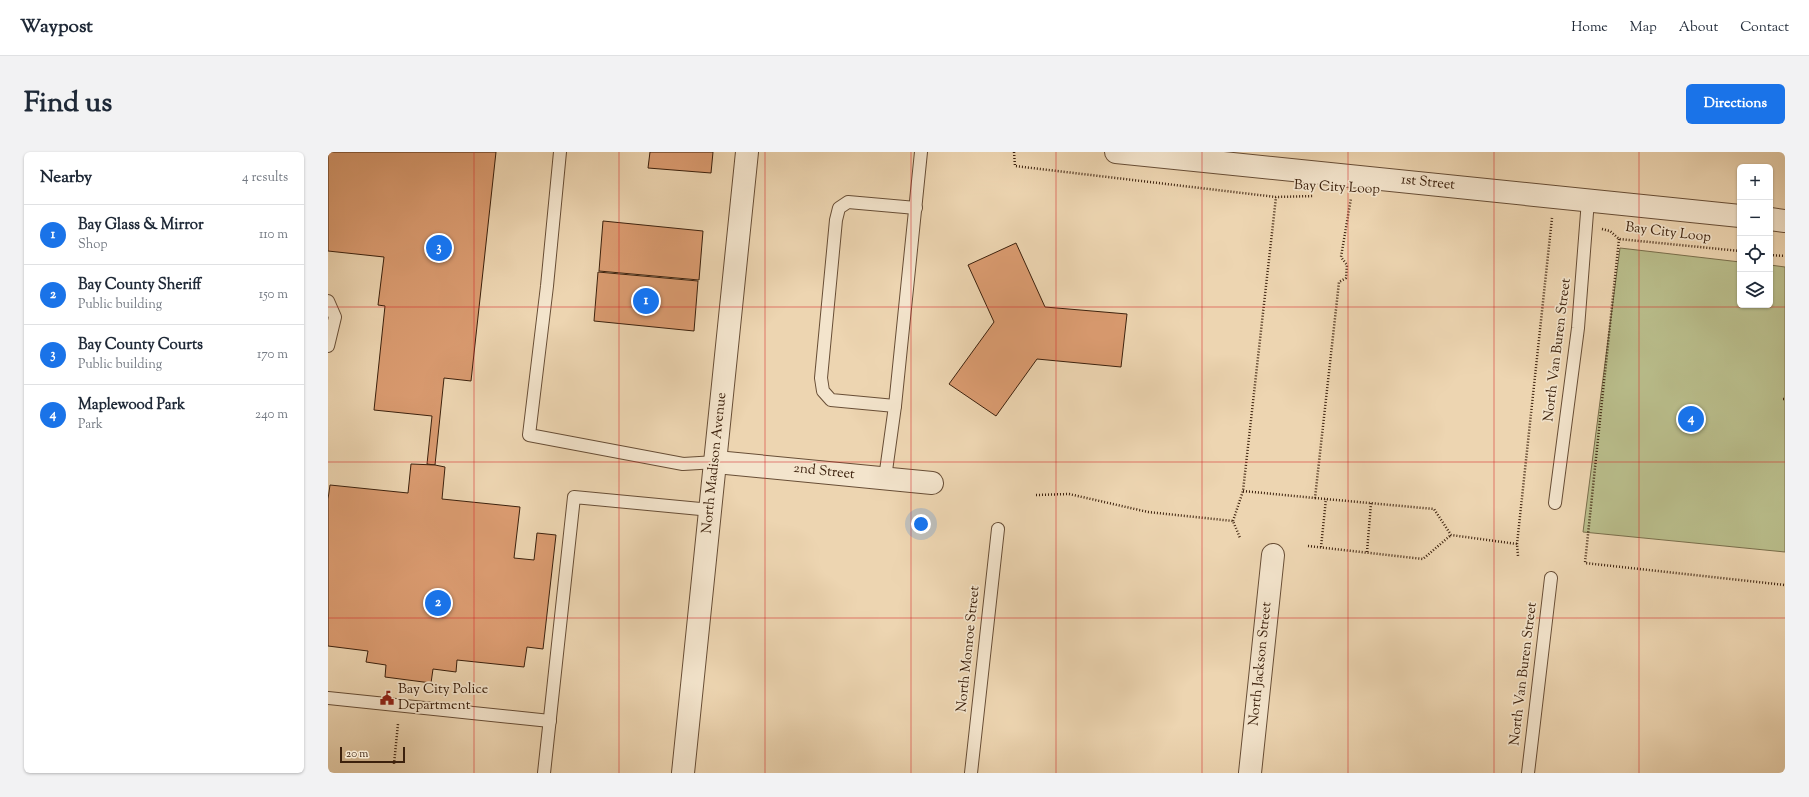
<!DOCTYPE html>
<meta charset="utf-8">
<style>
body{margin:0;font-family:"Sorts Mill Goudy",serif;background:#f2f2f3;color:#1f2937}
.controls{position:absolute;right:12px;top:12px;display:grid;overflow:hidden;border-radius:6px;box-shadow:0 1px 3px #0004}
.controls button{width:36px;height:36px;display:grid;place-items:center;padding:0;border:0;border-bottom:1px solid #e0e1e3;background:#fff;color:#1f2937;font:20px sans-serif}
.scale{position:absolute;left:12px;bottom:10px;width:65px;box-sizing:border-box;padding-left:4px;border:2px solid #3c210d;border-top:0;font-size:11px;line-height:14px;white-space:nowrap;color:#3c210d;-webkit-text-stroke:3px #f3e4cc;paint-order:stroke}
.you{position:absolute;left:593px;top:372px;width:14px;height:14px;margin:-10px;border:3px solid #fff;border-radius:50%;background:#1a73e8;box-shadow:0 0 0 6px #1a73e833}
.badge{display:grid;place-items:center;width:26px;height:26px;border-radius:50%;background:#1a73e8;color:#fff;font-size:13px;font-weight:700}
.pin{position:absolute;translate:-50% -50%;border:2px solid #fff;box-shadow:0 1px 4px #0006}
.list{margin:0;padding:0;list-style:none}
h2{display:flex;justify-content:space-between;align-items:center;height:52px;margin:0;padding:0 16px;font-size:17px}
h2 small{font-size:13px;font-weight:400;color:#747a83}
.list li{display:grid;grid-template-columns:26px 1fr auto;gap:12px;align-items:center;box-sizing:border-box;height:60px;padding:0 16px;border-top:1px solid #e0e1e3}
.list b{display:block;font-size:15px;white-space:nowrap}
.list p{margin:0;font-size:13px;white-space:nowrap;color:#747a83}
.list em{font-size:13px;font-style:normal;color:#747a83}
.icon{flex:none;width:22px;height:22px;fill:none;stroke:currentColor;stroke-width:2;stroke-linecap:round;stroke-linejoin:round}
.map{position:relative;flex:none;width:1457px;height:621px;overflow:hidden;border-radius:6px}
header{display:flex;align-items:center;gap:24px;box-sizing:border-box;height:56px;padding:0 20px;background:#fff;border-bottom:1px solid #e0e1e3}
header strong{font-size:19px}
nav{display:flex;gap:22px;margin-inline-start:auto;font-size:14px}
.intro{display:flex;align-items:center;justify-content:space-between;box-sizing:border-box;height:96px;padding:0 24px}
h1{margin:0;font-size:28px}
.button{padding:10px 18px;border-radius:6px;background:#1a73e8;color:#fff;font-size:14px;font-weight:700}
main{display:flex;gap:24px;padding:0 24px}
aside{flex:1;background:#fff;border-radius:6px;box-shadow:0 1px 3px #0004}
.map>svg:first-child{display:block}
.green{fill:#b9bd8b;stroke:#7a6f4c}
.building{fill:#da9b70;stroke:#3c210d}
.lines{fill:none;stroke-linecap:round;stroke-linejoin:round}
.service-casing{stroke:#684e36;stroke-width:14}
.minor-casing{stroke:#684e36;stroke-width:24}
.tertiary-casing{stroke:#684e36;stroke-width:24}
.path{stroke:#3c210d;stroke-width:2.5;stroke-dasharray:1 2;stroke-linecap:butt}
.service{stroke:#f3e4cc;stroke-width:12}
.minor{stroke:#f3e4cc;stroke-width:22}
.tertiary{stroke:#f3e4cc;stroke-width:22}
.grid{fill:none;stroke:#d62828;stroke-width:1;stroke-opacity:0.55}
.labels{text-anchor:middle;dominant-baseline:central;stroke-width:3.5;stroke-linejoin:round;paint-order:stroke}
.street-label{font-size:14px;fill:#3c210d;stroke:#f3e4cc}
.poi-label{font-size:14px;fill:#3c210d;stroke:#f3e4cc;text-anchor:start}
</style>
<header>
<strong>Waypost</strong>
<nav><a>Home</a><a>Map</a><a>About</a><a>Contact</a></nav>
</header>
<div class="intro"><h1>Find us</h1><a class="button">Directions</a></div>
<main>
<aside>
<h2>Nearby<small>4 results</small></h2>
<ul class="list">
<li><span class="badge">1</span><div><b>Bay Glass &amp; Mirror</b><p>Shop</p></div><em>110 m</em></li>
<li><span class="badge">2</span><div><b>Bay County Sheriff</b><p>Public building</p></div><em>150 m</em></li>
<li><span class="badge">3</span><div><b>Bay County Courts</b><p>Public building</p></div><em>170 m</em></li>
<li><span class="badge">4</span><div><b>Maplewood Park</b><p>Park</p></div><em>240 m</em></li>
</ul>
</aside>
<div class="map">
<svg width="1457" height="621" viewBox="0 0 1457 621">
<rect width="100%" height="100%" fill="#edd5b1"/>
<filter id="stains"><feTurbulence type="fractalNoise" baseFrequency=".005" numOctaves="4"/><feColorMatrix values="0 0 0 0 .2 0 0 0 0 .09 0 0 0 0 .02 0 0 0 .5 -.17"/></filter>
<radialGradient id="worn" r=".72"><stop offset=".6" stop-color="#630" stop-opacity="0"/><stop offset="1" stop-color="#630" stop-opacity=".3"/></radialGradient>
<!-- green -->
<path class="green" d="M1292 96 1412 110V153H1442V113L1457 115V400L1255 380Z"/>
<!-- building -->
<g class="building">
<path d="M0 0H168L143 229 116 226 107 313 99 312 104 264 46 258 57 154 50 153 56 105 0 99Z"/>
<path d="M322 0H385L383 21 320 16Z"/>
<path d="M275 69 375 79 371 128 271 119Z"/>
<path d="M688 91 717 155 799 162 793 215 709 207 668 264 621 232 666 170 640 113Z"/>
<path d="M270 120 370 129 366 179 266 169Z"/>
<path d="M83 312 107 313 117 315 114 347 192 355 186 406 206 408 209 381 228 383 215 497 199 495 196 515 129 508 128 520 105 517 103 531 57 525 58 513 38 510 40 499 0 494V347L2 333 80 341Z"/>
</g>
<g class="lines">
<defs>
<g id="service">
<path d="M232 0 219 134 201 283 355 312 388 310"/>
<path d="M0 149 7 165 0 194"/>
<path d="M567 254 503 248 495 239 493 226 508 68 511 56 520 50 588 56"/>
<path d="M557 326 567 254 593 0"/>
<path d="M1227 351 1250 176 1260 48"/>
<path d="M0 546 222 569"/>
<path d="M216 621 246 345 383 358"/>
<path d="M643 621 670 377"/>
<path d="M1200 621 1223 426"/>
</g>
<g id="minor">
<path d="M788 0 1412 64"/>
<path d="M1442 67 1457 69"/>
<path d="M388 310 604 331"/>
<path d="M922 621 945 403"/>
</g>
<path id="tertiary" d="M355 621 419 0"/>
</defs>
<!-- service casing -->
<use href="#service" class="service-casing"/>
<!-- minor casing -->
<use href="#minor" class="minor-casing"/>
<!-- tertiary casing -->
<use href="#tertiary" class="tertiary-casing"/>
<!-- path -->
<g class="path">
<path d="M686 0 687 14 948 45 986 44"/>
<path d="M1274 77 1282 79 1291 87 1412 99"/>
<path d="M1291 87 1257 411 1457 433"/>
<path d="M1442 103 1457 104"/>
<path d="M1455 247H1457"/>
<path d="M915 339 987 346 1011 130 1018 126 1019 113 1013 105 1023 46"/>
<path d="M708 343 741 342 820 360 905 369 912 386"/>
<path d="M987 346 1106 357 1123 383 1189 392 1190 404"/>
<path d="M905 369 915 339 948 45"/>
<path d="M1189 392 1224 66"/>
<path d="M980 394 1095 407 1123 383"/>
<path d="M993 395 998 347"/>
<path d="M1039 400 1043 351"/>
<path d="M66 612 70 572"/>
</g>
<!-- service -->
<use href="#service" class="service"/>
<!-- minor -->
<use href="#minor" class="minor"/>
<!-- tertiary -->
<use href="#tertiary" class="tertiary"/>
</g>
<!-- grid -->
<path class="grid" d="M146 0V621M291 0V621M437 0V621M583 0V621M728 0V621M874 0V621M1020 0V621M1166 0V621M1311 0V621M0 155H1457M0 310H1457M0 466H1457"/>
<!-- icons -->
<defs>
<symbol id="civic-bare" viewBox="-9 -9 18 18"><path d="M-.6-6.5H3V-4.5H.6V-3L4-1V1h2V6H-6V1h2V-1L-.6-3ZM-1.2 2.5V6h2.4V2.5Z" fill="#8f2418" stroke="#f3e4cc" stroke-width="2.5" paint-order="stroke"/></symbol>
</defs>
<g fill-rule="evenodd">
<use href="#civic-bare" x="49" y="536" width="20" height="20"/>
</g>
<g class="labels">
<!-- street labels -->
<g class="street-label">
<text transform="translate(1100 31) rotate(6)">1st Street</text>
<text transform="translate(1009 36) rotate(3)">Bay City Loop</text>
<text transform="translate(1340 81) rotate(7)">Bay City Loop</text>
<text transform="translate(1230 198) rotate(-83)">North Van Buren Street</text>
<text transform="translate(387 311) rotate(-84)">North Madison Avenue</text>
<text transform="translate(496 320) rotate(6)">2nd Street</text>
<text transform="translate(641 497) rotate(-84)">North Monroe Street</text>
<text transform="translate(933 512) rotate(-84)">North Jackson Street</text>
<text transform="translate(1196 522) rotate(-83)">North Van Buren Street</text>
</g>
<!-- poi labels -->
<g class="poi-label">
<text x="70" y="538">Bay City Police<tspan x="70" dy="16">Department</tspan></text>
</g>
</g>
<rect width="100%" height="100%" filter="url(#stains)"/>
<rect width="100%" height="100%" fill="url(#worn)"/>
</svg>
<div class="controls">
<button>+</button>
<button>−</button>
<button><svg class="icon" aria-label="locate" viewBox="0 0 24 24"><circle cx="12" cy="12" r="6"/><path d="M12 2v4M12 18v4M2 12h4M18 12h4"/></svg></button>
<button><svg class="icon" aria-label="layers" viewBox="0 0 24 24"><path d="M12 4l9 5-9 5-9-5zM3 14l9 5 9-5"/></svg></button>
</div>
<div class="scale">20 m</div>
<div class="you"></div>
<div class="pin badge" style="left:318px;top:149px">1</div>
<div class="pin badge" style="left:110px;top:451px">2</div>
<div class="pin badge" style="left:111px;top:96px">3</div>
<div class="pin badge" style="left:1363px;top:267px">4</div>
</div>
</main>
